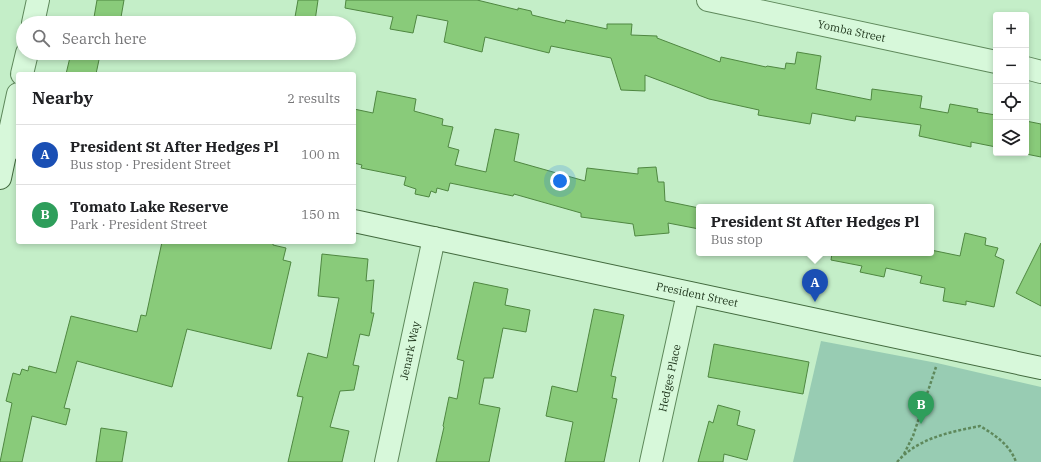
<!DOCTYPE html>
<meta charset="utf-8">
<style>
body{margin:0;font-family:"IBM Plex Serif",serif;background:#f6f6f6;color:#202124}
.controls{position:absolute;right:12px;top:12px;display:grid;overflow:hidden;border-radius:4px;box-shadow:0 2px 6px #0003}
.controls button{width:36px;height:36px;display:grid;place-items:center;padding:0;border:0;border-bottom:1px solid #e0e0e0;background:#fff;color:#202124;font:20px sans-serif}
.you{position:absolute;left:560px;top:181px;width:14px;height:14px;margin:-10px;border:3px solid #fff;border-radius:50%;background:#1a73e8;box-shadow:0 0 0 6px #1a73e833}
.badge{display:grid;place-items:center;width:26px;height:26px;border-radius:50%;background:#6d962b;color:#fff;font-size:13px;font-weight:700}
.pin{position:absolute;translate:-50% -33px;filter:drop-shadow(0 1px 2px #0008)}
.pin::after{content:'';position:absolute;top:21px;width:14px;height:12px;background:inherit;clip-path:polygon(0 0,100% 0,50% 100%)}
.popup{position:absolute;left:696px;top:204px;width:238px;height:52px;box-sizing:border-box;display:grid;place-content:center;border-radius:4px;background:#fff;filter:drop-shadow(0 1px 3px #0005);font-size:13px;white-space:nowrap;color:#757577}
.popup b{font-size:15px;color:#202124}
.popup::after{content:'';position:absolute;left:50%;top:100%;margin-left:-8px;border:8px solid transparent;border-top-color:#fff}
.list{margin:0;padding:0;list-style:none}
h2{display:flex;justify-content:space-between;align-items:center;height:52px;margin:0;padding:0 16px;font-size:17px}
h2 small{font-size:13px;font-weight:400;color:#757577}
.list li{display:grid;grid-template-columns:26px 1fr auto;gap:12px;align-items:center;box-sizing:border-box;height:60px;padding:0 16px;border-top:1px solid #e0e0e0}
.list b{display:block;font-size:15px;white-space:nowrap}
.list p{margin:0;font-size:13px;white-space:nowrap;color:#757577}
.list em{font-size:13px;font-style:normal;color:#757577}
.icon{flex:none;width:22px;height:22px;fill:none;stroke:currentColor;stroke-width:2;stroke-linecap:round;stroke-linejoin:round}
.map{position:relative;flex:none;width:1041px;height:462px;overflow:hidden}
.search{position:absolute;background:#fff;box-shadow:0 2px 6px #0003;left:16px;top:16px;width:340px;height:44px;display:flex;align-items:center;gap:10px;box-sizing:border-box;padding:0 14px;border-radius:22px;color:#757577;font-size:15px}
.panel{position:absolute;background:#fff;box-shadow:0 2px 6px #0003;left:16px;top:72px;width:340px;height:172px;border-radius:4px}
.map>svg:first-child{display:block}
.green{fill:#98ccb3}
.building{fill:#89cb7a;stroke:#4f8741}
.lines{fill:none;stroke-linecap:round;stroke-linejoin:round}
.street-casing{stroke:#5e885b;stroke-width:24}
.secondary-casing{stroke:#426a3e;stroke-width:24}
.path{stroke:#5e885b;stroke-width:2.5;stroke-dasharray:3 2;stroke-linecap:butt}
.street{stroke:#d7f8da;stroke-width:22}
.secondary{stroke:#d7f8da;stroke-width:22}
.labels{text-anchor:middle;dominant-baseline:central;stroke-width:4;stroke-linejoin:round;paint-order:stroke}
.street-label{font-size:11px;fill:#21381e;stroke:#d3f5d7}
</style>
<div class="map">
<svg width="1041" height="462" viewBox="0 0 1041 462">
<rect width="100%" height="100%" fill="#c4eec8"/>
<!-- green -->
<path class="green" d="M821 341 937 363 1041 387V462H793Z"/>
<!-- building -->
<g class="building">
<path d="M97 0H124L120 23H93Z"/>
<path d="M298 0H318L315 21 295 17Z"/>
<path d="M346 0H477L518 10V8L531 11 532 15 565 23 566 20 607 29V24H632L631 35 657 36V38L720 62 721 57 766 67 767 66 785 69 786 63 795 64 797 52 821 56 816 89 871 100 872 89 922 96 920 108 948 113 950 104 978 109 977 112 996 115V147L971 142V147L919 136 921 125 856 116 855 121 812 113 810 124 758 115 759 110 709 99 645 75V91L621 90 611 58 551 46 549 53 485 37 482 52 444 42 448 21 417 15 413 33 390 29 393 17 345 8Z"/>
<path d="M71 53H91L100 55 96 74H66Z"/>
<path d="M377 91 416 99 414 111 443 119 442 125 453 127 448 147 459 150 455 165 486 172 495 129 519 134 514 161 585 181 587 168 638 174V168L656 167 658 182H664L665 201 699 208V229L668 223 669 233 635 236 633 224 581 217V213L514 194 513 196 450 183 448 191 437 188 436 193 431 191 429 197 415 194 416 189 404 185 406 177 361 168 362 165 354 163V109L373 113Z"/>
<path d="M1026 121 1041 124V157L1026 154Z"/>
<path d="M965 233 986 238 985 245 998 248 995 256 1004 260 994 307 966 301V305L943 301 945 288 920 283 922 276 886 268 884 277 860 272 862 266 831 260 832 253H931V250L960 256Z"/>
<path d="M162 242H273V245L286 248 283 260 291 262 271 349 187 329 172 387 77 361 64 408 70 409 66 425 32 416 22 462H0L12 403 6 401 13 373 20 375 22 369 28 371 29 366 56 373 71 316 137 332 141 315 146 316Z"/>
<path d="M1041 243V306L1016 293Z"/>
<path d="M322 254 368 259 366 281 374 280 371 313H374L369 336 360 334 353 365 359 366 354 390 340 391 330 427 349 431 342 462H288L303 397 297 396 308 353 327 358 339 298 318 296Z"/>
<path d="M474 282 508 289 505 305 530 310 526 332 503 328 493 378H484L479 404 500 408 489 462H436L444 427 443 426 449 397 457 399 464 361 457 359Z"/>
<path d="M594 309 624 315 611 376 616 377 612 398 617 399 604 462H565L573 422 546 416 552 386 577 392Z"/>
<path d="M714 344 809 362 803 394 708 377Z"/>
<path d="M718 405 740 411 737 425 755 430 747 460 724 454 723 462H698L709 421 713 423Z"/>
<path d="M101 428 127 432 122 462H96Z"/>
</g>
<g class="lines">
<defs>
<g id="street">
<path id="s1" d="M708 0 996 62"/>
<path d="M33 23 38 0"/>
<path d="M1026 68 1041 72"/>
<path d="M22 74 27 53"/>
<path d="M7 145 18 94"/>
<path id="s2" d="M386 462 434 238"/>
<path id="s3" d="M651 462 688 293"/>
</g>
<g id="secondary">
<path d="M0 178 7 145 18 148"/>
<path id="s4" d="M354 221 1041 368"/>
</g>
</defs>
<!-- street casing -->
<use href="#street" class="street-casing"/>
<!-- secondary casing -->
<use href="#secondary" class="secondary-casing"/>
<!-- path -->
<g class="path">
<path d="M904 454 913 436 936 367"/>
<path d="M897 462C918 438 950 432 980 426 995 435 1010 445 1016 462"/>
</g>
<!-- street -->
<use href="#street" class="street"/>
<!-- secondary -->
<use href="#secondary" class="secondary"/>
</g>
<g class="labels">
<!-- street labels -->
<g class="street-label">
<text stroke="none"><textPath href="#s1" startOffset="147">Yomba Street</textPath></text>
<text stroke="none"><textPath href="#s4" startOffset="351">President Street</textPath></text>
<text stroke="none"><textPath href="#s2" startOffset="114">Jenark Way</textPath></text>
<text stroke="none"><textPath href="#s3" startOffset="86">Hedges Place</textPath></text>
</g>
</g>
</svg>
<div class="controls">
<button>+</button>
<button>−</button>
<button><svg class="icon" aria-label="locate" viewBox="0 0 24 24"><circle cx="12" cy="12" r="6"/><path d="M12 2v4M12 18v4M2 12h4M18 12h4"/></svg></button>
<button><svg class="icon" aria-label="layers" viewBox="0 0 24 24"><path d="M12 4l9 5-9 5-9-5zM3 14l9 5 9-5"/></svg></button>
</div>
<div class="you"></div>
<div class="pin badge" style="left:815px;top:302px;background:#1a4fb4">A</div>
<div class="popup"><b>President St After Hedges Pl</b>Bus stop</div>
<div class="pin badge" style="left:921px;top:424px;background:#2e9e5b">B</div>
<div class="search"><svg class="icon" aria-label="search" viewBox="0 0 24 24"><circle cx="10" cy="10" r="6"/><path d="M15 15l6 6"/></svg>Search here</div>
<section class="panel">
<h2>Nearby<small>2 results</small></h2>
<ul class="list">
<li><span class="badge" style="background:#1a4fb4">A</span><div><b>President St After Hedges Pl</b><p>Bus stop · President Street</p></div><em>100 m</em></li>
<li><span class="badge" style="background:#2e9e5b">B</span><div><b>Tomato Lake Reserve</b><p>Park · President Street</p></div><em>150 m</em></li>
</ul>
</section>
</div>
